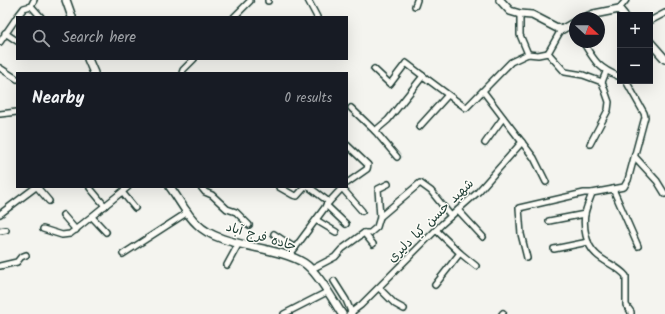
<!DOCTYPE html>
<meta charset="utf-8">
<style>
body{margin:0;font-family:Kalam,"Playpen Sans Arabic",sans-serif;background:#242831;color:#f1f3f6}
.controls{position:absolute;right:12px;top:12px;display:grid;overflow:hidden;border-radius:0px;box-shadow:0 4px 16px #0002}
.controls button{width:36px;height:36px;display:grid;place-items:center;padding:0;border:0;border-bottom:1px solid #363941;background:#171b24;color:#f1f3f6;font:20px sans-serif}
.compass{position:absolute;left:569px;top:12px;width:36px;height:36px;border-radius:50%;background:#171b24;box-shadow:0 4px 16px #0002;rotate:111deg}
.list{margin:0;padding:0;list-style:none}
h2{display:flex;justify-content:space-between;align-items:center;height:52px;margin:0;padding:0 16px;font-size:17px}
h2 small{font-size:13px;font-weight:400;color:#9ea1a6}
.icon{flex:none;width:22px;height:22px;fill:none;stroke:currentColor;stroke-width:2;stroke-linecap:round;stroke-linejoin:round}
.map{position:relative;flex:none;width:665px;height:314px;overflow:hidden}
.search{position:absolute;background:#171b24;box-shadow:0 4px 16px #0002;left:16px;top:16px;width:332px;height:44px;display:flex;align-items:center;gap:10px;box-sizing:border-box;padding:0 14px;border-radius:0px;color:#9ea1a6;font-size:15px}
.panel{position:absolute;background:#171b24;box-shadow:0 4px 16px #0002;left:16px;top:72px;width:332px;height:116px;border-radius:0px}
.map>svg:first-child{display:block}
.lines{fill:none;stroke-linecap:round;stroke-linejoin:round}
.street-casing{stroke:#1f3d34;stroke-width:8}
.secondary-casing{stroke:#1f3d34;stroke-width:10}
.street{stroke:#fdfcf7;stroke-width:5}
.secondary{stroke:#fdfcf7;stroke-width:7}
.labels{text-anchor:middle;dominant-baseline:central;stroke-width:3;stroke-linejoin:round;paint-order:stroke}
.street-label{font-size:13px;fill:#1f3d34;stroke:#fdfcf7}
</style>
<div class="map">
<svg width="665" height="314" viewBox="0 0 665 314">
<rect width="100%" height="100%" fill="#f4f4ef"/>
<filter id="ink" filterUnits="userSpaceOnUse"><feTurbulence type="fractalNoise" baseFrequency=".025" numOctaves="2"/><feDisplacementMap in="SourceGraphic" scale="8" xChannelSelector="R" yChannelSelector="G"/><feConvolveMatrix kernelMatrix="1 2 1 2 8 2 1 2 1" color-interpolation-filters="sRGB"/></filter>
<g filter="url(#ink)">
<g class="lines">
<defs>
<g id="street">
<path d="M308 0 317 17"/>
<path d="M268 1V0"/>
<path d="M31 6 41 17"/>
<path d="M415 6 417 0"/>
<path d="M619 9 626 0"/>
<path d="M520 14V35L528 54"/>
<path d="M17 17 24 8 31 6 34 0"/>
<path d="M234 17 250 1"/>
<path d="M650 21 665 13"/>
<path d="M572 24 575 29"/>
<path d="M5 33 17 41"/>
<path d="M0 42 17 17"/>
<path d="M583 42C595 62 598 68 620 77"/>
<path d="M548 53 565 72 583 75 602 82"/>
<path d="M548 53 561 30"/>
<path d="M0 68 17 79"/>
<path d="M374 69 390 84 406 63 423 76"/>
<path d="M182 73 183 70 194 59"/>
<path d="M483 91 534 158 546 182"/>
<path d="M351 108 375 131"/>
<path d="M0 114 17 112"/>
<path d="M419 127 448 95"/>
<path d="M485 143 503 118"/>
<path d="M590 144 608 110 609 102 602 82 606 72"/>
<path d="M347 145 368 165 367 169 347 183"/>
<path d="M397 157 375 131 388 120 423 76 466 108 511 62 528 54 538 55 548 53"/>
<path d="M635 157 657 181 665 194"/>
<path d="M37 187 49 201"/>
<path d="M201 187 205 192 212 195 227 209 236 212 249 225"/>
<path d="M279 187 293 195 297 196 305 187H308"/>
<path d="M309 187 329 202"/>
<path d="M90 188 105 206"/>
<path d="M342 188 362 211"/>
<path d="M613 189 638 246"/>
<path d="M122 192 135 208"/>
<path d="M592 193C590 200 586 207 585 214 583 227 586 245 596 254 605 263 618 266 626 276V305L631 312V314"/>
<path d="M326 205 346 224"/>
<path d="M458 210 483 237"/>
<path d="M0 214 36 187"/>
<path d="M63 215 76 230"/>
<path d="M92 217 106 232"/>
<path d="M380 217 378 189 388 184"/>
<path d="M316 220 336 232"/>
<path d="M549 221 585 214"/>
<path d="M43 229 62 235 70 234 128 187"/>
<path d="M0 231 6 230"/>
<path d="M364 233 373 244"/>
<path d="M274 234 295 248"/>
<path d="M554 249 588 242"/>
<path d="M460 253 476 266"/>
<path d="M123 254 188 212"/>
<path d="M289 256 329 202 343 187"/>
<path d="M527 258 521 234 519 208 584 193H592L624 187 628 180 645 117 644 113 626 81"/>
<path d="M227 265 239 243"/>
<path d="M0 266 17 262 21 257 26 255"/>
<path d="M312 269 335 257 342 249 364 233H370L377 227 380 217 420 183 431 191 451 216"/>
<path d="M334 281 346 300 352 314"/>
<path d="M435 285 460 253 436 230"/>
<path d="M379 288 395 304 404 309"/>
<path d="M284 314 327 292"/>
<path d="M349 314 361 305 442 224 478 192 522 142"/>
<path d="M502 314 503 313"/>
</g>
<g id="secondary">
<path d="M66 0 72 17"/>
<path d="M500 0 510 11 520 14 532 15 561 30 575 22"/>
<path d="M584 18 594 14 619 9 624 15"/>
<path d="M650 42 665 59"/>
<path d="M88 59 94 73"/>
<path d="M170 187C179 199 186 214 197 224 220 248 275 245 304 263 317 271 333 300 342 314"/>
</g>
</defs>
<!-- street casing -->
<use href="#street" class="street-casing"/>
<!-- secondary casing -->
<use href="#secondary" class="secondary-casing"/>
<!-- street -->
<use href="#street" class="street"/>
<!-- secondary -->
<use href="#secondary" class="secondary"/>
</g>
</g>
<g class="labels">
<!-- street labels -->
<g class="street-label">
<text transform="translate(431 221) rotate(-44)">شهید حسن کیا دلیری</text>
<text transform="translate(261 237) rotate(16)">جاده فرج آباد</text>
</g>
</g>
</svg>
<div class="controls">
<button>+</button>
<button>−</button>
</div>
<svg class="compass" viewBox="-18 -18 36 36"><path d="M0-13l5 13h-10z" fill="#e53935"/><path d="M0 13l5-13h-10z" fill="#9ea1a6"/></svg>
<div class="search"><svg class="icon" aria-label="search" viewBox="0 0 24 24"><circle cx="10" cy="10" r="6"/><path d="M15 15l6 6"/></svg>Search here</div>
<section class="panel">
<h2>Nearby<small>0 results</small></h2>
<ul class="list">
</ul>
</section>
</div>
